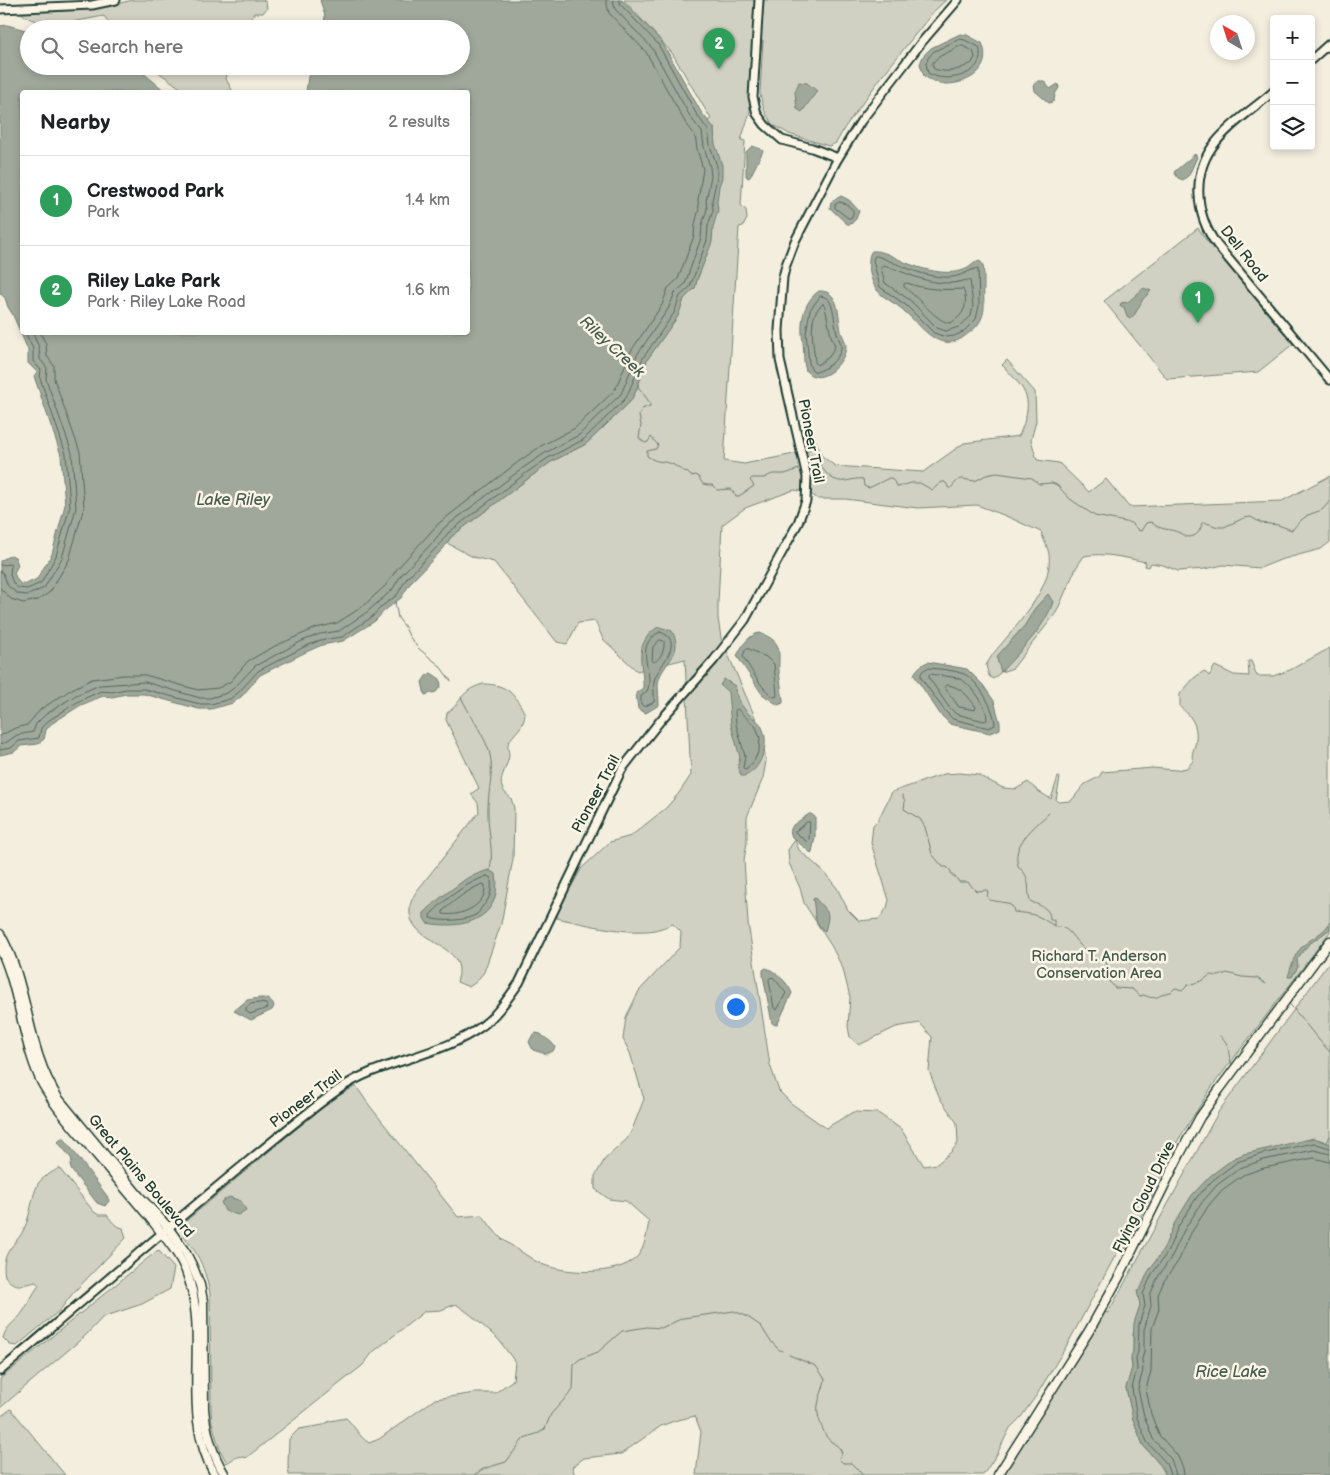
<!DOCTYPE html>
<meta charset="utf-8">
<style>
body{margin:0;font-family:"Balsamiq Sans",sans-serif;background:#f6f6f6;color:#202124}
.controls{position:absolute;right:15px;top:15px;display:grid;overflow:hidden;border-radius:5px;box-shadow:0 2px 8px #0003}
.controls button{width:45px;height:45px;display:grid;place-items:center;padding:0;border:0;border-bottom:1px solid #e0e0e0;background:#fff;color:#202124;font:25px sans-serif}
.compass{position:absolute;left:1210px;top:15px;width:45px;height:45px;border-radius:50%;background:#fff;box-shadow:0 2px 8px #0003;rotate:321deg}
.you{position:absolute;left:735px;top:1006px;width:18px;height:18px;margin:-12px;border:4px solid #fff;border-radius:50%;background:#1a73e8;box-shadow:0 0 0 8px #1a73e833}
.badge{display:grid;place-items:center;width:32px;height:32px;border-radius:50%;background:#ea580c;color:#fff;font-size:16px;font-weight:700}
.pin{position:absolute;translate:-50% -41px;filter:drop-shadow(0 1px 2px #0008)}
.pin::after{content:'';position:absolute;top:26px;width:18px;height:15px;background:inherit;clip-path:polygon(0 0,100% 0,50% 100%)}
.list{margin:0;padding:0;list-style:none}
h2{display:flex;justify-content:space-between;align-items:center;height:65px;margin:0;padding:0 20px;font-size:21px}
h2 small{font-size:16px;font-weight:400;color:#757577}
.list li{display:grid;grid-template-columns:32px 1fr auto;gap:15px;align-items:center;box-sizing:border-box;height:90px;padding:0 20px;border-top:1px solid #e0e0e0}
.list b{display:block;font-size:19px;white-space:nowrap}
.list p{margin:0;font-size:16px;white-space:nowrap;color:#757577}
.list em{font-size:16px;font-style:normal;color:#757577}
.icon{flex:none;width:28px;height:28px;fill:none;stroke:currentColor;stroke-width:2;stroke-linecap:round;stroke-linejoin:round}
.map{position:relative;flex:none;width:1330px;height:1475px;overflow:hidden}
.search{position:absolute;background:#fff;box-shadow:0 2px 8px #0003;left:20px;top:20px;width:450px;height:55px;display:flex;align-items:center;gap:12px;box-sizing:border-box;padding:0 18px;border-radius:28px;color:#757577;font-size:19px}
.panel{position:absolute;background:#fff;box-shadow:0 2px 8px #0003;left:20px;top:90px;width:450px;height:245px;border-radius:5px}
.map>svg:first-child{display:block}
.green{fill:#d0d1c2;stroke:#78877b}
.water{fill:#a0a89b;stroke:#6c7d72}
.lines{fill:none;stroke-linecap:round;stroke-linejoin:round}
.shore{stroke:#53685d;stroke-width:1}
.stream{stroke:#6c7d72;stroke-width:1}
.secondary-casing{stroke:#1f3d34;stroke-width:11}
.primary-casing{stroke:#1f3d34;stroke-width:11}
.secondary{stroke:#fcf5e5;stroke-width:7}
.primary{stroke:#fcf5e5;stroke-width:8}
.labels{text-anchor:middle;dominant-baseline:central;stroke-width:5;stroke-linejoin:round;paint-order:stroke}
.street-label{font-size:15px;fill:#1f3d34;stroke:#fcf5e5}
.park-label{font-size:15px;fill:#425b50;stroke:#fcf5e5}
.water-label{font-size:16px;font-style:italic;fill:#465d53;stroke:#fcf5e5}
</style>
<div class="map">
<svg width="1330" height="1475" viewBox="0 0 1330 1475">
<rect width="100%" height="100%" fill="#f3eede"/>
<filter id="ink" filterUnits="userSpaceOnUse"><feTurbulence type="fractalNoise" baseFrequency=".02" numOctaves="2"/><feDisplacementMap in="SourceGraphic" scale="10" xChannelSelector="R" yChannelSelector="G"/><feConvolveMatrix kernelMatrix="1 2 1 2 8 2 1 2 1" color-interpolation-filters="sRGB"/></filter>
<g filter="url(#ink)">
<!-- green -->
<g class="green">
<path d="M133 0H263L266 2 267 8 263 13H254L250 21 255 29H113L104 16C79 20 41 32 20 12L99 8Z"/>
<path d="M624 0H946L934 11 883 75 845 127 836 143 829 146 789 134 772 124 764 110 760 94 763 40 750 100V112L741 140 745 141 741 205 746 210 747 219 743 226 739 227 724 461 744 464 809 451 804 431 812 430 822 456 835 466 923 472 964 443 1019 436C1034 399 1029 393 1002 365L1007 360 1035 392 1036 421 1031 440 1037 460 1059 463 1089 492 1106 479 1129 507 1282 501 1330 476V542L1321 549 1280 560 1260 568 1223 565 1205 569 1178 571 1163 565 1151 563 1149 567 1145 566 1146 562C1125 558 1105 552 1084 556L1076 568 1056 613 1013 668 1001 672 993 679 989 676 986 665 993 654C1013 629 1054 588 1049 554 1048 547 1043 539 1041 532L1006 516 977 505 918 508 845 499H818L808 492 794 490 745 508 722 525 718 602V618L721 638 761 731 766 761 763 778 747 817V842L744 860 748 923 770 1065 779 1091 792 1104 826 1128 853 1112 878 1113 901 1129 924 1166 937 1164 952 1151 958 1143 957 1123 939 1097 929 1071 932 1037 920 1023 896 1027 859 1045 850 1037 848 1027 850 997 843 969 832 947 804 903 800 888 789 863 788 850 795 840 799 850 824 872 837 888 848 910 859 921 879 919 887 908 889 900 871 843 873 825 878 820 892 792 944 774 960 773 978 775 1003 788 1016 789 1028 782 1038 791 1051 799 1058 777 1060 778 1056 800 1058 802 1071 801 1085 784 1099 777 1102 772 1153 768 1175 770 1187 768 1193 761C1191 755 1193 751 1195 745 1199 728 1193 717 1180 707V694L1194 678 1204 671 1209 676 1215 666 1234 675 1249 676 1248 661H1251L1257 676H1273L1290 670 1330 648V932L1211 1088 1177 1142 1124 1252 1120 1247 1067 1345 1036 1396 1021 1417 1010 1428 997 1454 983 1475H696L701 1432 695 1416 674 1421 661 1426 621 1454 584 1458 572 1467 575 1475H289L288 1464 289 1439 299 1429 323 1425 330 1421 346 1418C355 1426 359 1437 369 1443L379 1439 435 1399 475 1393H495L513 1380 515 1362 499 1340 471 1315 456 1304 441 1310 425 1311 373 1352 363 1365 246 1458C239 1454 233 1459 227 1463L220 1450 212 1423 211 1410 210 1293C207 1280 204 1267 197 1255 192 1246 183 1237 181 1228L187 1220 290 1134 335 1098 356 1086 369 1105 458 1217 482 1215C488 1222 494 1232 502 1239 509 1244 529 1257 537 1262 560 1274 617 1277 637 1257 645 1248 647 1233 649 1221L626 1201 609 1199 595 1189V1176L605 1159 627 1139 632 1130 644 1099 630 1053 623 1039 626 1017 639 991 680 947 681 932 673 924C665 927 655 931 646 931 620 933 583 924 557 918V911L582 868 610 842 631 836 666 808 679 793 691 775 685 659 637 671 603 639 595 621 578 623 567 644 557 642 494 562 473 557 447 543 451 537 529 478 551 462 586 444 630 402 636 391 647 360 678 316 684 299 695 288 697 280 707 254 714 128 708 121 711 119 672 53Z"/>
<path d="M150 66H229L226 79 233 92H186Z"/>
<path d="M1198 228 1207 241 1293 344 1258 372 1167 379 1104 301Z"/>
<path d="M483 684C507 684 515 694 525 714 524 727 517 730 510 740 506 745 509 750 509 756 506 773 492 784 511 798L514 808 513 859 501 924 484 972 476 982 469 987 457 982C472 942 405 945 410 907 410 902 414 896 416 892L479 812 478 803 471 794 479 788 446 720 447 713C464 701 459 691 483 684Z"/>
<path d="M1330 961V1144C1323 1141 1316 1137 1308 1140L1133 1333V1352L1131 1360 1132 1368 1126 1388 1133 1419 1143 1445 1161 1466 1166 1475H998L1101 1311 1108 1313 1219 1111Z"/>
<path d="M59 1168 94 1212 99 1215H107C113 1222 114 1226 123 1228L126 1238 73 1293 60 1310 17 1346 10 1345 3 1338C6 1327 13 1323 20 1316 27 1307 32 1295 39 1285L36 1282C22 1285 14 1289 5 1276 0 1251 16 1246 24 1229 31 1215 31 1198 38 1184 41 1178 53 1172 59 1168Z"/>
<path d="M158 1250 174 1268 170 1289 142 1304 103 1317 85 1336 0 1408V1379Z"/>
<path d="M11 1409 65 1475H0V1417Z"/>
</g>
<!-- water -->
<g class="water">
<path d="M320 0H622L662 42 701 112 714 128 715 144 722 165V178L719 186 717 202 718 210 713 227 712 242 697 280 695 288 684 299 678 316 647 360 636 391 630 402 586 444 551 462 529 478 451 537 443 549 411 582 401 598 384 611 375 621 343 641 322 645 306 652 260 675 242 696 233 703 211 709H199L144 694H126L112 697 103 696 81 705 51 724 46 730 44 739 38 744 21 746 14 752 0 755V561L11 555 15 557 18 565 14 573 17 580 21 584H26L37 579 52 554 65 505 61 455 34 376 37 372 28 363V350L13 315 8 307 5 298 0 293V26L7 25 29 31V66H135L166 92H22V332H468V92H306L308 77 313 66H461V29H323L325 16Z"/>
<path d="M960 34 967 35 982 43C993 69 969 84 946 84 939 84 930 80 924 76L920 64 923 56 931 48Z"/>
<path d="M1038 81H1044L1050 89 1058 84 1059 88 1055 94 1054 101 1049 103 1035 91 1034 84Z"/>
<path d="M799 82 807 83 817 91 802 112 797 109 795 92Z"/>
<path d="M752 146 761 149 763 151 750 177 748 178 746 176V152Z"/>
<path d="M1195 154 1197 157 1189 175 1183 180 1178 178 1174 172Z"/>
<path d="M841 196 849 200 859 211 856 219 851 224H847L830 208 831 202Z"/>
<path d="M872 251C882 250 894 257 902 261 920 269 949 278 968 268 971 266 974 263 977 261L981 262C986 267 983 293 984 302 985 315 980 325 970 332 941 358 925 329 904 311 896 303 884 299 877 290 871 283 865 258 872 251Z"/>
<path d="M1144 288 1151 291 1143 299 1135 314 1130 319 1127 317 1124 307 1120 306 1121 303 1128 302Z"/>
<path d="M819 291C840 290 838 316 841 331 842 336 846 341 846 346 846 363 820 388 806 371 803 361 804 352 803 342 800 324 802 303 819 291Z"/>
<path d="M1048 594 1053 602C1044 629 1020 651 1001 672L997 659 998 655 1025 625 1035 608Z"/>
<path d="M660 627 672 631C686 656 659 664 658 685 658 691 659 698 659 705L646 713 638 709 636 693 643 688C644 666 634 652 650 633 654 630 655 628 660 627Z"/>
<path d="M760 633C784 642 778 651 779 672 780 681 782 691 783 700V703L778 705 762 694 737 656C741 647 749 634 760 633Z"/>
<path d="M928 662 967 669 983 685 994 701 1000 723V729L990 733 950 724 940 714 914 675C916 669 922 664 928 662Z"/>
<path d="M431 673 440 679 441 686 436 692 425 695 422 682 426 676Z"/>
<path d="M724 679 735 686C735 696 743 709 751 716 755 719 759 721 762 727 763 730 765 734 765 738 767 751 756 777 741 776L738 765 740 757 731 725 728 692 720 685Z"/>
<path d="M809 814H811L815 817V837L812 852 811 853 792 837 790 831 793 825Z"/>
<path d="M488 870 496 874C503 920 463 930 427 923L424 918V913L440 898 467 878Z"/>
<path d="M815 898C828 914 831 909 825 931L823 930C812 919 816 913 813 899Z"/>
<path d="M1330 922V929L1308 945 1297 959 1298 967 1292 977H1288C1291 967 1294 955 1301 948 1310 938 1324 934 1330 922Z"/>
<path d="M766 968C776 971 788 983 792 993L778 1023 775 1025 772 1023 763 975V970Z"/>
<path d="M260 998C267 998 272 999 274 1006L272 1010 251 1020 234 1011 247 1000Z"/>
<path d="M536 1033 541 1034C545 1039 551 1040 555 1047L553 1051 546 1054 533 1050 529 1042 532 1036Z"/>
<path d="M63 1137 107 1196 109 1201 105 1206 97 1203 72 1171 70 1166 72 1161 71 1158 58 1142Z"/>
<path d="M1314 1138 1330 1144V1475H1166L1161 1466 1143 1445 1133 1419 1126 1388 1132 1368 1131 1356 1133 1352 1134 1323 1140 1305 1137 1291 1140 1290 1148 1272 1163 1250 1174 1224 1192 1195 1210 1176 1234 1158 1244 1154Z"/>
<path d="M229 1197 241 1201 246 1210 238 1215 225 1211 221 1202Z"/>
</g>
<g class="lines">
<!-- shore -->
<g class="shore">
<path d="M960 39 965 40 979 47C988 74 947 85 928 73L926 64 928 58 933 52Z"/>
<path d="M958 46H963L973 51 975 57 972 63C958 70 949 74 934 69L932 64C937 55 950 53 958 46Z"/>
<path d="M840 202 846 204 853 210V214L851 218H848L835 208V205Z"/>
<path d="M877 256C901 265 925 279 952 277 962 276 969 270 978 268L979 306 976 319 963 332 954 336 946 337 934 333 907 306 880 287 873 260 874 257Z"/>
<path d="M884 265C907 273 926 284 951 283 958 283 964 280 970 280L973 306 971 316 959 327 946 331 937 328 911 301 885 283 881 268Z"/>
<path d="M907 283C926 290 944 290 963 289 969 304 964 316 950 323 938 323 917 296 904 287V284Z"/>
<path d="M821 296C825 297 828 298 830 302 835 311 834 324 837 333 838 339 842 343 841 349 838 360 827 369 816 372L811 369 809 363 806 333 810 310Z"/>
<path d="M823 304 825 307 831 336 835 346 829 357 817 365 815 362C814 345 806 315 823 304Z"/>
<path d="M0 565 11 564 10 575 13 583 18 588 27 589 41 583 56 556 70 506 66 454 40 378 41 370 33 361V349L25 332"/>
<path d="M0 571 3 573 8 586 18 594 28 595 44 588 62 558 76 508 72 453 46 379 47 368 40 359 39 347 32 332"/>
<path d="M0 588 11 599 23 603 38 600 50 592 69 560 84 507 80 452 54 379V366L47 356 46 344 40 332"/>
<path d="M660 632C686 640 660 665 655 678 652 686 655 694 654 702L644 707 641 704V696C643 694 645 693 647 691 656 675 631 645 660 632Z"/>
<path d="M660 640 664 641C665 649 661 659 654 662L652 660 653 647Z"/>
<path d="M746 649H749L766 657 774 664 777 695 776 697C764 695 751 668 743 657Z"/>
<path d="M929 668C940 669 954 670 964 674 978 680 995 710 995 725L989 728 953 719 944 710 921 678V673L925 669Z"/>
<path d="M931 674C940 676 954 676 962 680 974 688 987 706 987 720L984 721 956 714 948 706 929 678V675Z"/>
<path d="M948 685C961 687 968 696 976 707L975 710 959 707 945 688V686Z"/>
<path d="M737 709 756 727 760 738 759 750 754 761 746 770 743 768 745 756 736 724 735 711Z"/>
<path d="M0 736 15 728 27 725 41 709 72 689 92 679 124 675H145L198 690 218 688 230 682 248 661 275 646 316 628 337 623 362 607 386 585 397 569 439 523 518 462 541 446 575 428 615 390 631 351 662 305 668 288 678 279 694 236 695 224 699 209 698 200 703 169 697 149 695 135 685 122 646 52 609 13 606 0"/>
<path d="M0 744 7 742 17 735 33 732 36 724 45 715 76 695 100 685 145 682 200 698H210L227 693 235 687 255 666 302 641 320 634 339 631 367 612 392 590 402 574 434 541 444 528 523 468 545 453 579 435 621 394 637 355 668 309 675 293 685 284 701 238 702 225 707 209 706 201 711 176 710 167 704 147 702 132 691 118 652 48 615 9 613 0"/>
<path d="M0 750 11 748 19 741 39 738 41 728 48 721 79 701 101 691 112 692 126 689H144L200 704H211L230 699 239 692 258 671 304 647 321 640 342 637 372 617 381 607 397 595 407 578 439 545 448 533 526 473 548 458 583 440 626 398 643 358 674 313 680 296 690 287 707 240 708 226 713 210 712 201 717 177V166L710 145 708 130 697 115 658 44 621 5 619 0"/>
<path d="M807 822H810L809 840 807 842 795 832Z"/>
<path d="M487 876 491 878C492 890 491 898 482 907 480 909 480 912 477 914 467 921 441 922 430 918V915C447 898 464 884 487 876Z"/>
<path d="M482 884 485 885C487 906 460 917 443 914V911C454 900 468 890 482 884Z"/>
<path d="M770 978 773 977 786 993 777 1010 774 1008 769 980Z"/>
<path d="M260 1003 266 1004 268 1008 250 1014 246 1011V1008L251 1004Z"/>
<path d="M1170 1475 1166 1463 1147 1442 1137 1418 1132 1388 1137 1369 1136 1358 1138 1352 1139 1324 1145 1306 1143 1294 1152 1274 1167 1253 1178 1227 1197 1197 1213 1180 1237 1162 1261 1154 1314 1143 1330 1148"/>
<path d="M1176 1475 1171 1459 1153 1439 1144 1416 1138 1389 1143 1370 1142 1359 1144 1352V1330L1151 1306 1150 1295 1158 1277 1172 1256 1184 1230 1203 1201 1217 1185 1240 1168 1263 1160 1314 1150 1330 1154"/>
<path d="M1184 1475 1183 1468 1177 1455 1159 1435 1151 1414 1146 1389 1151 1371 1152 1328 1159 1309 1158 1295 1164 1281 1179 1260 1191 1233 1209 1205 1222 1190 1243 1175 1264 1168 1314 1158 1330 1162"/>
</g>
<!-- stream -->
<g class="stream">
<path d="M637 385 650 403V406L642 409 639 416 641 425 639 438 645 443 648 442 651 437 658 445 656 449 647 451V456C658 464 663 460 672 464 678 467 680 470 687 472L691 476 696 475 699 477C702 485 704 485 712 485L717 490 731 489 736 496H739L754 486 750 480 752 478H764L772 474H785L799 469"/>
<path d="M811 465 820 464C825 474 834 483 846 481 852 480 857 478 863 479L864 486 869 488 889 478H891L898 487 911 483H920L932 490 942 482H945L950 489 958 480 962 479 975 481 986 475 997 473 1032 478 1039 484 1052 483 1057 485 1070 499 1095 516 1131 523 1138 530 1141 531 1146 523 1151 522C1160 531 1170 528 1180 533 1182 534 1185 536 1187 537 1197 537 1200 532 1202 523L1204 522 1218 527H1224L1244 518 1251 517 1261 523 1278 525 1292 530 1300 521 1308 515 1322 510 1330 501"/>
<path d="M395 602 398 618 405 627 409 636 418 648 439 665 451 681"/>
<path d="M461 697C469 714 481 730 488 748 496 769 487 792 488 813 488 833 494 850 490 871"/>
<path d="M902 795 905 801 904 809 920 819 925 827 932 854 943 867H947L951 871V874L956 878 959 882H968L976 891 987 890 988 893 987 896 989 900 1007 903 1013 907 1014 912C1021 913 1030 913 1037 916 1043 918 1053 926 1057 927 1061 927 1066 928 1070 933 1079 944 1089 958 1106 962L1108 967 1109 981 1115 988 1132 989 1140 996 1144 995C1158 1002 1159 993 1171 992L1175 988 1183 990 1188 985 1202 981 1210 975 1219 976 1227 973 1242 977 1257 978 1266 984"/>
<path d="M1049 813C1035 827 1009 845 1019 868 1031 876 1027 888 1030 901 1039 906 1051 907 1050 920H1054V925"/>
<path d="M1288 1002 1318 1039 1330 1052"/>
<path d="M1220 1036C1232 1045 1226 1052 1232 1064"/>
<path d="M1327 1142 1330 1136"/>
<path d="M789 1355 816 1366 825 1379C824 1389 819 1396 818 1405 816 1415 822 1428 826 1436 830 1443 839 1444 842 1453L839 1459 843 1463H851L863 1475"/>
<path d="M474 1475 483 1469 506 1462 524 1438 539 1433 545 1429 551 1414 573 1390 574 1364 580 1359 598 1352 622 1331 647 1327 661 1328 683 1318 734 1311 746 1316 761 1326 769 1339 778 1349 782 1351"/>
</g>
<defs>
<g id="secondary">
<path d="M759 0 753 97 757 114 765 125 782 140 812 148 838 158"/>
<path d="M0 9 92 5 116 0"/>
<path d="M1311 60 1330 43"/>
<path d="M1274 91C1255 108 1232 122 1216 142 1191 172 1195 215 1217 245L1330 380"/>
<path d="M0 1371C82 1302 163 1231 246 1163 276 1138 306 1113 338 1090 381 1059 439 1058 482 1026 497 1015 508 998 519 983L622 769 660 721 714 660 745 620 798 523 806 501 807 477 780 360 779 330 783 277 786 265 795 241 837 160 861 121 921 43 958 0"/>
</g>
<g id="primary">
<path d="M0 934C30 986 25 1047 58 1098L139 1196 167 1226 186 1253 193 1267 200 1285 203 1301 204 1408C206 1433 212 1454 225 1475"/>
<path d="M0 948C20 990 21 1037 40 1079 43 1086 49 1094 53 1101 66 1120 82 1137 96 1154 114 1175 132 1197 150 1218 163 1235 178 1251 186 1271 212 1337 178 1411 215 1475"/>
<path d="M998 1475 1089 1331 1119 1277 1180 1154 1200 1117 1219 1090 1330 941"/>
</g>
</defs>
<!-- secondary casing -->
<use href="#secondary" class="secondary-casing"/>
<!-- primary casing -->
<use href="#primary" class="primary-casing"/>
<!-- secondary -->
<use href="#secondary" class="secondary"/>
<!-- primary -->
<use href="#primary" class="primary"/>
</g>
</g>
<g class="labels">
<!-- street labels -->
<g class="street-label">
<text transform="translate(1244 254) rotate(52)">Dell Road</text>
<text transform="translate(811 441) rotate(79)">Pioneer Trail</text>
<text transform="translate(596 794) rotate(-62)">Pioneer Trail</text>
<text transform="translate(306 1099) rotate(-37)">Pioneer Trail</text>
<text transform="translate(141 1176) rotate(50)">Great Plains Boulevard</text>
<text transform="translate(1144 1197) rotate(-64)">Flying Cloud Drive</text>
</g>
<!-- park labels -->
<g class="park-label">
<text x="1099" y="956">Richard T. Anderson<tspan x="1099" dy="17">Conservation Area</tspan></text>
</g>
<!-- water labels -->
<g class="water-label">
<text transform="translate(612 347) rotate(43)">Riley Creek</text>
<text x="233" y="500">Lake Riley</text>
<text x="1231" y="1372">Rice Lake</text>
</g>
</g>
</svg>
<div class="controls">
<button>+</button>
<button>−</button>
<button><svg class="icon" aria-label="layers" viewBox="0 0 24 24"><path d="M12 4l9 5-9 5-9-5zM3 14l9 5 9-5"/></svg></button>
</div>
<svg class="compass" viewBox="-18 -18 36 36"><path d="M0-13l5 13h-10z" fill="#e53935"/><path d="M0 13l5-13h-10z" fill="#757577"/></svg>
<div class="you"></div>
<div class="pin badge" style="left:1198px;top:323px;background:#2e9e5b">1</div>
<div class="pin badge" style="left:719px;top:69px;background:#2e9e5b">2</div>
<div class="search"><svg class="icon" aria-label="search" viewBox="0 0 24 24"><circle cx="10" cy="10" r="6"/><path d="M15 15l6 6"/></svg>Search here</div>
<section class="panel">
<h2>Nearby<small>2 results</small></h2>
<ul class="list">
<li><span class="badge" style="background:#2e9e5b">1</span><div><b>Crestwood Park</b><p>Park</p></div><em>1.4 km</em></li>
<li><span class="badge" style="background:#2e9e5b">2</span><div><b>Riley Lake Park</b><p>Park · Riley Lake Road</p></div><em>1.6 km</em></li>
</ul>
</section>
</div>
